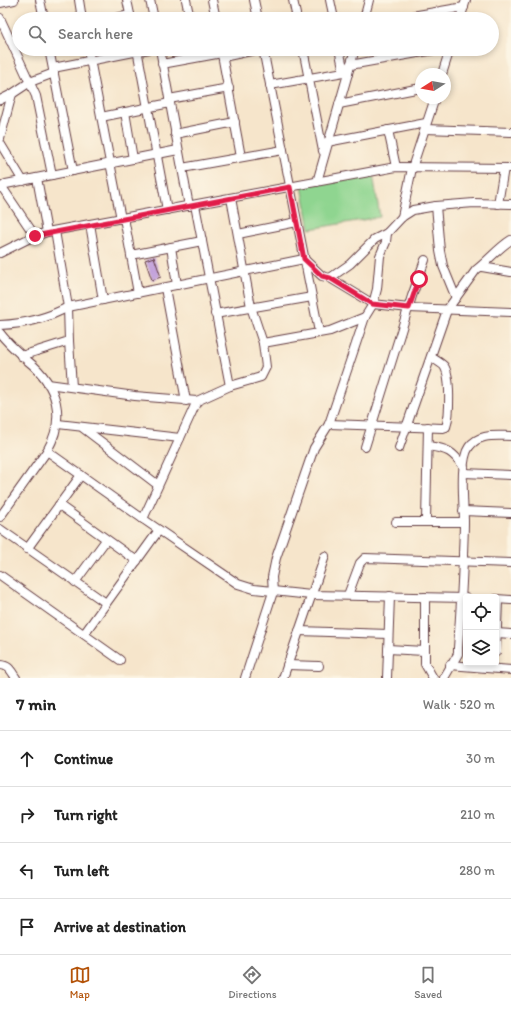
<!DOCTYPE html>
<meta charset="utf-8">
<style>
body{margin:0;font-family:Itim,sans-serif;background:#f6f6f6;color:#222}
.controls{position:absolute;right:12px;bottom:12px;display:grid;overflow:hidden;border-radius:4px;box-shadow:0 2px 6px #0003}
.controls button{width:36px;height:36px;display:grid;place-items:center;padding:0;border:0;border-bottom:1px solid #e0e0e0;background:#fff;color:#222;font:20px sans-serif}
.compass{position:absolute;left:415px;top:68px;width:36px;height:36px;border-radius:50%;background:#fff;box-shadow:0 2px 6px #0003;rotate:259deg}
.stop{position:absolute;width:12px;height:12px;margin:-9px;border:3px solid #e11d48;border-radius:50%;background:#fff}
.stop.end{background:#e11d48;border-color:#fff;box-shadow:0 1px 4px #0008}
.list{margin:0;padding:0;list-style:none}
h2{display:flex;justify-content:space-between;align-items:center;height:52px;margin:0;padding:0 16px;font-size:17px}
h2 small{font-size:13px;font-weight:400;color:#767676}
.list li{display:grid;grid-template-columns:26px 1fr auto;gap:12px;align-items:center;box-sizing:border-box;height:56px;padding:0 16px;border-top:1px solid #e0e0e0}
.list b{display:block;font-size:15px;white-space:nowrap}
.list em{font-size:13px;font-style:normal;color:#767676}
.icon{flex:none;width:22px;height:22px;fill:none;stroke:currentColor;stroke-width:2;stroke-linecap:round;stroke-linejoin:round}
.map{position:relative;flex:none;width:511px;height:678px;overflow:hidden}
.search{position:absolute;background:#fff;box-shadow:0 2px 6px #0003;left:12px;right:12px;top:12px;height:44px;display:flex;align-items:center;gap:10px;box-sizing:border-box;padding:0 14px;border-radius:22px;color:#767676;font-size:15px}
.sheet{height:276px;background:#fff}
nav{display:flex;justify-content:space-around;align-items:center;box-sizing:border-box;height:56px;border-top:1px solid #e0e0e0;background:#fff;font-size:11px;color:#767676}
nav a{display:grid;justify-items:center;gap:2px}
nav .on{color:#b45309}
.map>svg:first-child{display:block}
.green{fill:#8fd590;stroke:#6c7a5e}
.building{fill:#c3a2db}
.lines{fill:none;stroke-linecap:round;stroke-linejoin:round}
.minor-casing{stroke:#643d43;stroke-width:10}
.minor{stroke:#fff;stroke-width:8}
.route{stroke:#e11d48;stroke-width:5}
</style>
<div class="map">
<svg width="511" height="678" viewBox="0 0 511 678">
<rect width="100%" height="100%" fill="#fcf5e5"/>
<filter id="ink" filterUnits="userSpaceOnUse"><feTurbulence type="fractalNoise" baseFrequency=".025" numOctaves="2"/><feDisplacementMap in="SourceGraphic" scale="8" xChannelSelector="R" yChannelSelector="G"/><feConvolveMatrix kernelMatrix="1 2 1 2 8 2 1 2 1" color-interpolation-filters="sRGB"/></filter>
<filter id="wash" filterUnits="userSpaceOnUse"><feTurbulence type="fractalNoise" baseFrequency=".012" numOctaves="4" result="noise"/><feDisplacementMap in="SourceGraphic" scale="16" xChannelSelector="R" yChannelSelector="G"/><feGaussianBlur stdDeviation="0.9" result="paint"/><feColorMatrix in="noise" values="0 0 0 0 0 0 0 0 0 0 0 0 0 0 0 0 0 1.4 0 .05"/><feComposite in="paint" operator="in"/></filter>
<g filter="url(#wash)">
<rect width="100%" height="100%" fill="#f6e5cb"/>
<!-- green -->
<path class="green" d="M373 174 380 217 310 229 302 186Z"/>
<g id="blocks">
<!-- building -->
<path class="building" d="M154 257 161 277 152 280 145 260Z"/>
</g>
</g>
<g filter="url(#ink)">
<use href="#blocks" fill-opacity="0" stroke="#643d43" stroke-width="1"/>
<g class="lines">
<defs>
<g id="minor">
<path d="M40 0 44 19"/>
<path d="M79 0 82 19"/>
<path d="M127 0 131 19"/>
<path d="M150 0 154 19"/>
<path d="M186 0 190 19"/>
<path d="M212 0 216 19"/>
<path d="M254 0 258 19"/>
<path d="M293 0 297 19"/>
<path d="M330 0 334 19"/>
<path d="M0 3 14 0"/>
<path d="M0 18 36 96 52 175"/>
<path d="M111 19 130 15"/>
<path d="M364 19 369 0"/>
<path d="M395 19 464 7"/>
<path d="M460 19 466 0"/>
<path d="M10 41 19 39"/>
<path d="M49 49 73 171"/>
<path d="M88 49 121 219"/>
<path d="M137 49 167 210"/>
<path d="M160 49 189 206"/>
<path d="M221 49 241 157"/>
<path d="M263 49 319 332"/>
<path d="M303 49 323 151"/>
<path d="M339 49 344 72"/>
<path d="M223 57 260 49"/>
<path d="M162 64 222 53"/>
<path d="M350 65 440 49"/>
<path d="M53 68 149 49"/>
<path d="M442 74 450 49"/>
<path d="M270 85 344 72 348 74"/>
<path d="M169 99 229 88"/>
<path d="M0 100 12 94"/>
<path d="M339 104 421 88"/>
<path d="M125 112 133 159"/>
<path d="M101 117 170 103"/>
<path d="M425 129 511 132"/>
<path d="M388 130 396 167"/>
<path d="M175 134 235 122"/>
<path d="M0 139 12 94 30 82 54 73"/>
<path d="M327 142 426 123"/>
<path d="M0 143 23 181"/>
<path d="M182 168 283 150"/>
<path d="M37 178 47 232"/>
<path d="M317 182 355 49"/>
<path d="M2 187 35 236"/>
<path d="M0 188 6 184 178 150"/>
<path d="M498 204 504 168"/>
<path d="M195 205 230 386"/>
<path d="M436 206 440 251 443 266 456 298"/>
<path d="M402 217 412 168 435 98"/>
<path d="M124 218 138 293"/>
<path d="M90 224 103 300"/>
<path d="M238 234 297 222"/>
<path d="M171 247 177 285"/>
<path d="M0 253 30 238 47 232 396 167 511 168"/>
<path d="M131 255 202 241"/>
<path d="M482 267 511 272"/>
<path d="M330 278 373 304 409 308 511 312"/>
<path d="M165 288 186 401"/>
<path d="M215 314 312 297"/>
<path d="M0 325C23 324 48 318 68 307L304 259 322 276 330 278 350 264 375 239 387 233 402 217 413 210 436 206 474 203 511 204"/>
<path d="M0 333C8 344 18 352 28 361 58 385 66 418 47 451L0 517"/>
<path d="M69 341 72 387"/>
<path d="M263 343 330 331 365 317"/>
<path d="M21 356 69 341 68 307 55 231"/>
<path d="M48 384 135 396 197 401 230 386 261 377 266 367 263 343 251 307 231 198"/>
<path d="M58 424 180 438"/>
<path d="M329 424 443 428 446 427C450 416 451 376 444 366 441 363 434 359 431 357"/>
<path d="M83 428 158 485"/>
<path d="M428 446C448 449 452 451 464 467"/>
<path d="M365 447 412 296 425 260"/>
<path d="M399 448 447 310 476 270C488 261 498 248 511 240"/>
<path d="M47 451 143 519 238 584 254 589 311 595 466 598"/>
<path d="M464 473 511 475"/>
<path d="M59 505 137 561"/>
<path d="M463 511 511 513"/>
<path d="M143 519 197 401"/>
<path d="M426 521 428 427"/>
<path d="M396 522H464"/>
<path d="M0 529 106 603"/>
<path d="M27 549 81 475"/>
<path d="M0 575 120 660"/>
<path d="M75 582 106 540"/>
<path d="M348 595 360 563 365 558 511 563"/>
<path d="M425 597V664L433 678"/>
<path d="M496 599 511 600"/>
<path d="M299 631 388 634"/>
<path d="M497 633 511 634"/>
<path d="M84 634 159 530"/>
<path d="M388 649 424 651"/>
<path d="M496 652 498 600"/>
<path d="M0 665C9 665 11 671 16 678"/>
<path d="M287 665 319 666"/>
<path d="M450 665 511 670"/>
<path d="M245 678 273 592 272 577 276 558 314 448 329 424 365 317 373 304 377 289 380 256 386 242 387 233"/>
<path d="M283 678 325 556"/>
<path d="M387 678 390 596"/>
<path d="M444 678 458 654V648C460 618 462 589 463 559 463 547 464 534 464 522 464 504 459 461 469 447 479 433 496 436 511 436"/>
</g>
</defs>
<!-- minor casing -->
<use href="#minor" class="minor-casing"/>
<!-- minor -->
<use href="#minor" class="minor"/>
</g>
</g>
<g class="lines" filter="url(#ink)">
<!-- route -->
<path class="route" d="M35 236 290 187 304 259 322 276 330 278 372 304 409 308 419 279"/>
</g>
</svg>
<div class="controls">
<button><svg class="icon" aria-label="locate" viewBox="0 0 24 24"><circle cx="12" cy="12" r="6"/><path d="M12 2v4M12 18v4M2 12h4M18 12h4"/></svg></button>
<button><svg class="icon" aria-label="layers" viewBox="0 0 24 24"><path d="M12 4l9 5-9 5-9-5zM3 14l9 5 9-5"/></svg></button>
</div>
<svg class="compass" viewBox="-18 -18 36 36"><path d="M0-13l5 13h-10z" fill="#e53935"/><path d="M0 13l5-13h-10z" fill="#767676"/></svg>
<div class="stop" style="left:419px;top:279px"></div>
<div class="stop end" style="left:35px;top:236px"></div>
<div class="search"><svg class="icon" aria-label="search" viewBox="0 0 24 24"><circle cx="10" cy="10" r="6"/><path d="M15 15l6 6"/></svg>Search here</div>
</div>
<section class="sheet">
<h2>7 min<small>Walk · 520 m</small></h2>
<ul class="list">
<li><svg class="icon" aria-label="ahead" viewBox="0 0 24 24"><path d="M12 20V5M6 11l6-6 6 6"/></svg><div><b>Continue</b></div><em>30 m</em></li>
<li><svg class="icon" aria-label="right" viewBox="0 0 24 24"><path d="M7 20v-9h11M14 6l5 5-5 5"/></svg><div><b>Turn right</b></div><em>210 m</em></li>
<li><svg class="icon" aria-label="left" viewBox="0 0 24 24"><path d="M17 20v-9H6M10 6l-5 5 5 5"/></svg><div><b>Turn left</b></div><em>280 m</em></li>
<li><svg class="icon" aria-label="arrive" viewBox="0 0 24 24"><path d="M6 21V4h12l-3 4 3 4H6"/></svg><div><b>Arrive at destination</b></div></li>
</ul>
</section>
<nav>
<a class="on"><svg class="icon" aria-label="map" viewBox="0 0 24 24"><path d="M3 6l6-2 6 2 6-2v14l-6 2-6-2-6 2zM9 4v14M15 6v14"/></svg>Map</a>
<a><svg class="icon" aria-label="directions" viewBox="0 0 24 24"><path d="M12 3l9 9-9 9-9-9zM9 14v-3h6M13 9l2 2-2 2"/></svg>Directions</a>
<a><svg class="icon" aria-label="saved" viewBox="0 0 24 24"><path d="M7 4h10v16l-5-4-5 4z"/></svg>Saved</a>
</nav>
